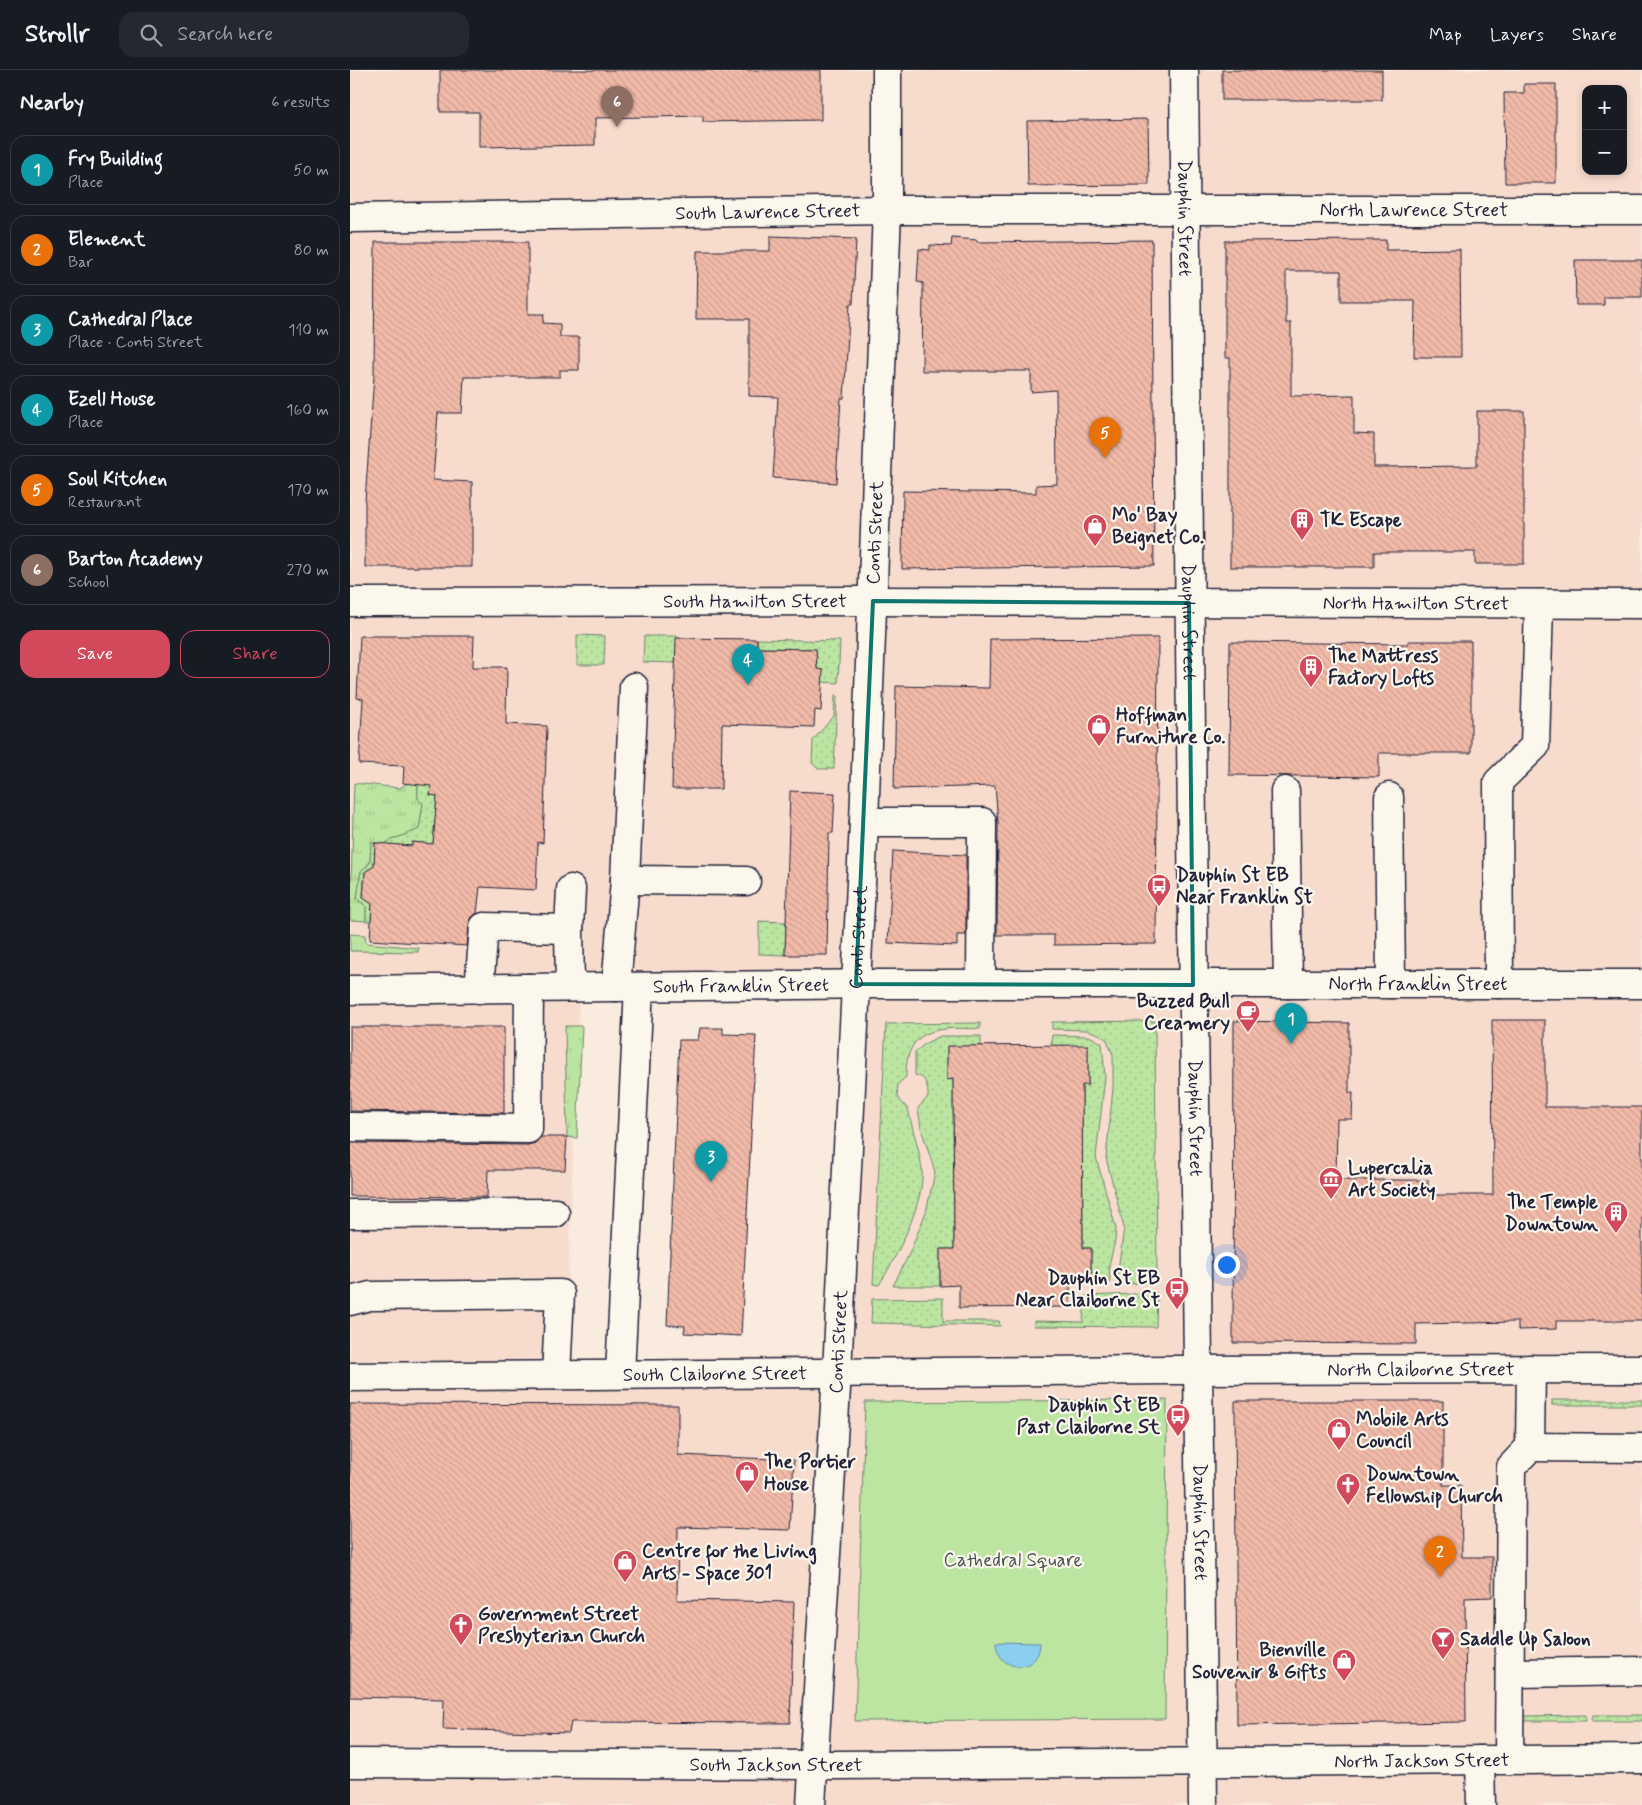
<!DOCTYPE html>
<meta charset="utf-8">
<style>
body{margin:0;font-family:Mynerve,sans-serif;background:#242831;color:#f1f3f6}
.controls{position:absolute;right:15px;top:15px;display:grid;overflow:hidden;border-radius:10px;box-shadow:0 2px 8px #0003}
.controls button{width:45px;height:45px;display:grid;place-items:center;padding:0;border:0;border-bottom:1px solid #363941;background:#171b24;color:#f1f3f6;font:25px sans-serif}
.you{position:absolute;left:876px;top:1194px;width:18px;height:18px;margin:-12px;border:4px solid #fff;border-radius:50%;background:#1a73e8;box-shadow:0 0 0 8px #1a73e833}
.badge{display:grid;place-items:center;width:32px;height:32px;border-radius:50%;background:#d1495b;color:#fff;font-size:16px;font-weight:700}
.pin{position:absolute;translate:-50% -41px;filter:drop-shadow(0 1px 2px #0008)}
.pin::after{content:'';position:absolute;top:26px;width:18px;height:15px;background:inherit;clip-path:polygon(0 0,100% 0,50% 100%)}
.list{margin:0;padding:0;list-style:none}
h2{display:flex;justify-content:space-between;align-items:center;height:65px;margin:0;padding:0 20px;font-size:21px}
h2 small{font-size:16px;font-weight:400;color:#9ea1a6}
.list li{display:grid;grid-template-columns:32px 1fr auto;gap:15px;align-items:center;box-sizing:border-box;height:70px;margin:0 10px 10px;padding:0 10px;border:1px solid #363941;border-radius:15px}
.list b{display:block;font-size:19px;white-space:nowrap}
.list p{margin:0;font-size:16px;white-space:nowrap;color:#9ea1a6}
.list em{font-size:16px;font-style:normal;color:#9ea1a6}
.actions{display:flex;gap:10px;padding:15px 20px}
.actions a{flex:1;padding:11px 0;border:1px solid #d1495b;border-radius:15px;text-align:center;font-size:18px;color:#d1495b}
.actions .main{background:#d1495b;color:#fff}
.icon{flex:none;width:28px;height:28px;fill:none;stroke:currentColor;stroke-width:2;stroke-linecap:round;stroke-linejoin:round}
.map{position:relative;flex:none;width:1292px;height:1735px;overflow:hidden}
header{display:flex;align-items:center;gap:30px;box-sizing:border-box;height:70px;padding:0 25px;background:#171b24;border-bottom:1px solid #363941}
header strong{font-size:24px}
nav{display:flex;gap:28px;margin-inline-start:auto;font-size:18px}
.search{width:350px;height:45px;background:#242831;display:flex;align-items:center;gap:12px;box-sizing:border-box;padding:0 18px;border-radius:15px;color:#9ea1a6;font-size:19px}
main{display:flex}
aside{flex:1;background:#171b24}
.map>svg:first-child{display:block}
.built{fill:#f7dcce;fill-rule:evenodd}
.grass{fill:url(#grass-tufts);stroke:#6f846e}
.park{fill:#bce5a1;stroke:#6f846e}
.garden{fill:url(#garden-dots);stroke:#6f846e}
.water{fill:#8cceed;stroke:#6289a6}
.building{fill:url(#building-back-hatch);stroke:#22223b}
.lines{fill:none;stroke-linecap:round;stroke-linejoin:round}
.minor-casing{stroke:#22223b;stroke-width:31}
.minor{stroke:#fbf7ec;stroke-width:28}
.marked{fill:none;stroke:#0f766e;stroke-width:4;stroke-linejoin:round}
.labels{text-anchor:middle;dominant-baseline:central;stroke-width:4.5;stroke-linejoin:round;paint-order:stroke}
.street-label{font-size:19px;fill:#22223b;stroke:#fbf7ec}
.poi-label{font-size:19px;font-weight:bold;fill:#22223b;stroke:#fbf7ec;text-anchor:start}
.park-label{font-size:19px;fill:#485354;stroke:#fbf7ec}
</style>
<header>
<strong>Strollr</strong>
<div class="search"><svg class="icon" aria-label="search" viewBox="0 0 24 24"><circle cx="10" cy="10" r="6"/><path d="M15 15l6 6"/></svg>Search here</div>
<nav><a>Map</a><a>Layers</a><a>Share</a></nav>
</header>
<main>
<aside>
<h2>Nearby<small>6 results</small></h2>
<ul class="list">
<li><span class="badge" style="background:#0f9aa8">1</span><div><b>Fry Building</b><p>Place</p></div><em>50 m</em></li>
<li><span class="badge" style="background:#e8710a">2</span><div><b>Element</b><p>Bar</p></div><em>80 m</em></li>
<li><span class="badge" style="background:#0f9aa8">3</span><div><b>Cathedral Place</b><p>Place · Conti Street</p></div><em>110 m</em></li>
<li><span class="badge" style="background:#0f9aa8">4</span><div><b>Ezell House</b><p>Place</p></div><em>160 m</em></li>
<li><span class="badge" style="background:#e8710a">5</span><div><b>Soul Kitchen</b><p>Restaurant</p></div><em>170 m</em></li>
<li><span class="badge" style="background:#8d6e63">6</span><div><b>Barton Academy</b><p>School</p></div><em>270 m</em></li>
</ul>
<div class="actions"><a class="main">Save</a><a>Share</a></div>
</aside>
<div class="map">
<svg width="1292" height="1735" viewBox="0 0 1292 1735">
<defs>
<pattern id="grass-tufts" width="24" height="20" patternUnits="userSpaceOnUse" patternTransform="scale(1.25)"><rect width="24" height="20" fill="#bce5a1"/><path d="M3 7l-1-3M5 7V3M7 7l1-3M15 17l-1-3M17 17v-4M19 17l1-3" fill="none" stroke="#a1c48c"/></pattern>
<pattern id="garden-dots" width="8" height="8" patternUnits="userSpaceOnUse" patternTransform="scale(1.25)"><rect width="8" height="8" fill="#bce5a1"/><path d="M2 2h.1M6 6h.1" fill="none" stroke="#a1c48c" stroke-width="1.8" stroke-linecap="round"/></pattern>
<pattern id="building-back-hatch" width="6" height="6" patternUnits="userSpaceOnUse" patternTransform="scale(1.25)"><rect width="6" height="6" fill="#f2baa8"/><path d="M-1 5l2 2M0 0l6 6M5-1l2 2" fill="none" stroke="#cfa092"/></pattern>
</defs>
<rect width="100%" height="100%" fill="#f9ebde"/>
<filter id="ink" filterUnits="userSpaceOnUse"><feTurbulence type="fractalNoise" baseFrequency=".02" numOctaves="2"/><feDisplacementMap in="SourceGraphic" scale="10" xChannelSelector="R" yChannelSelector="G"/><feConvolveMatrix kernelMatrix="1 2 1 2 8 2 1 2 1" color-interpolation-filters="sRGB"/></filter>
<g filter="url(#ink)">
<!-- built -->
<path class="built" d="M0 0H1292V1735H0ZM1236 19H1273V101H1236ZM491 927 476 1286 215 1290 229 932Z"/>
<!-- grass -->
<g class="grass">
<path d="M4 713 50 718 58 713 68 714V729L73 734 69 759C62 763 38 770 35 774L21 772 20 793 11 801 7 829 16 836V851L0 850Z"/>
<path d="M0 864 15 865 16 873 69 878 68 882 0 881Z"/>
<path d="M215 956H232L227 1068 217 1067Z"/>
</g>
<!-- park -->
<path class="park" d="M817 1330 815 1649 505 1651 515 1332Z"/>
<!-- garden -->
<g class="garden">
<path d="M227 565 255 566 254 595H227Z"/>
<path d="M294 566H327L325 593 293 592Z"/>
<path d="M407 569 490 571 488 613 472 612V600L467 599 466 579 407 578Z"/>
<path d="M485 625H487L484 699H468L462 693 463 670 484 646Z"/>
<path d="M68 714 81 715 80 725 87 726 83 774 63 772 62 776 35 774C38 770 62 763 69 759L73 734 68 729Z"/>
<path d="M21 772 25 773 24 796 15 802 13 827 22 834 21 851H16V836L7 829 11 801 20 793Z"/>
<path d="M409 851 436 852 435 885 409 884Z"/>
<path d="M805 951 807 1213 766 1214 774 1158 756 1088 763 1018V985L757 970 749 964 737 960 702 959V952Z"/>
<path d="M630 953V959C591 957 555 956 556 1007L548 1014C545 1037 557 1031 559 1043 563 1062 570 1081 572 1100 575 1132 546 1188 529 1215L523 1214 536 954Z"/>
<path d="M702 965 739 966 752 973 755 1007 746 1087 766 1158 765 1171 759 1195 760 1213 741 1214V1178H733L732 1015 738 1014V976H701Z"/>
<path d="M590 966H631V976L597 977V1010L603 1009 604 1179H590V1216H543L560 1182 576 1142 585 1102 571 1058 568 1038 578 1027C578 1018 577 1006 565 1005V982L576 973Z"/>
<path d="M807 1223 806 1257 684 1256V1251L733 1252 735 1226Z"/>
<path d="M593 1228V1251H649L650 1256 521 1253 522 1229Z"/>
<rect x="1202" y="1330" width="90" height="5"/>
<path d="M1236 1645V1651H1174L1173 1646Z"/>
<path d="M1243 1645H1292V1651H1242Z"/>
</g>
<!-- water -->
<path class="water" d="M646 1572 690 1573C690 1603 648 1605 646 1572Z"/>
<!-- building -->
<g class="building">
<path d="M90 0H471V50L353 52V46L245 48V75L129 77V42H90Z"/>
<rect x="872" y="0" width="160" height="30"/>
<path d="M1174 14H1206V113H1155L1154 23H1174Z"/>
<path d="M798 49 799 115 678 116 677 51Z"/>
<path d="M420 166 506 169 503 234H500L494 328H491L486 413 423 408 428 327 399 326V249H346L347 181H420Z"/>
<path d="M602 168 627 170V172L802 170 804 496 552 499 553 421 686 423V415L707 414 706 320 681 322V301H572L573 213 567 212 569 179 580 180V175L601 176Z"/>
<path d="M1036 170V180L1110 179 1111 287H1064L1065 231H991V201H936V253H941V326L1004 325V363L1024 364V397L1127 396V341H1174V494H1125V482H1024V497H880V288H875V171Z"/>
<path d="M25 172H178V244H194L193 253 210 254V267H229V300H210V307H114L112 343H88L83 410 122 412V497H15V431L24 306Z"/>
<path d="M1225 190H1292V227H1254V235H1226Z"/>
<path d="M10 566H124L123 597H157L156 654 197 656 193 773 188 772 186 820 130 817 127 843 121 848 119 855 117 876 20 870 22 834 13 828 15 802 24 796 25 773 62 776V772L83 774 87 726 80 725 81 716 53 713 54 696 9 694 13 629 7 628Z"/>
<path d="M326 568 407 569V578L466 579 467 599 473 600 472 620 471 641 465 640 464 657 372 654 371 719H322Z"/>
<path d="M808 568 806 874 704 875V865H647L648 752 645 716 544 719 546 616 639 618 640 569Z"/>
<path d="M1058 571H1121V683H1029V707L879 705 880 572 1058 574Z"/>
<path d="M440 721 485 723 483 763H479L477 885H435Z"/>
<path d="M543 781 616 785V865H607V876L538 873Z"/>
<path d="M1142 950H1195V1037H1292V1251H1206V1259L1168 1260V1252L1066 1254V1274L883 1273 884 951 999 953V1023H1003L1002 1049H987L986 1110H1078V1125H1143Z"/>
<path d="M0 957H154V1043L0 1041Z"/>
<path d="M350 958H373V964L406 965 391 1266 334 1263 335 1256 317 1255 329 970H348Z"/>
<path d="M738 975V1015H732L733 1178H741V1214L720 1213V1237L609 1238V1215L590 1216V1179H604L603 1009 597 1010V976Z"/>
<path d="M191 1067H217L215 1100H138L137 1127 0 1126V1073L178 1075 185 1073Z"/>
<path d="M885 1331H1093V1415H1111L1112 1487H1142V1527L1115 1528 1116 1652 887 1655Z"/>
<path d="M0 1334 328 1335V1385L444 1390 440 1460 328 1457 327 1530 444 1532 440 1653 221 1652 219 1663 93 1659 94 1629 0 1627Z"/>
</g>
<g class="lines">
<defs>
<g id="minor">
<path id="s1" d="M834 0C837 578 849 1157 853 1735"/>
<path id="s2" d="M0 148 537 140H1292"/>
<path id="s3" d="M0 532 523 531 1292 534"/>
<path d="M935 721 938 914"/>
<path d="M1039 727 1041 914"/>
<path d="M514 752H632L631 913"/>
<path d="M275 810 396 811"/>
<path d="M1149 914 1148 712 1185 676 1189 534"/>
<path d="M220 917 219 859 221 819"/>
<path d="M266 917 275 810 284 617"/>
<path d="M129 919 134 857 219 859"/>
<path id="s4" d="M0 920 529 914H1292"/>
<path d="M0 1057 178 1059 179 918"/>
<path d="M0 1144 205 1143"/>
<path d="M0 1231 20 1226 210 1224 206 1305"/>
<path d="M270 1304 289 917"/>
<path id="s5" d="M0 1307 820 1300 1292 1299"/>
<path d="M1180 1377 1292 1378"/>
<path d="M1160 1603 1292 1601"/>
<path d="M1130 1690 1131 1735"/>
<path d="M1159 1690 1161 1397 1180 1377 1181 1299"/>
<path id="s6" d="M0 1693 489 1695 1292 1689"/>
<path id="s7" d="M461 1735 487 1302 514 752 537 140V0"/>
</g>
</defs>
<!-- minor casing -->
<use href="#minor" class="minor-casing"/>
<!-- minor -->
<use href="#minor" class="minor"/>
</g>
</g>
<!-- marked area -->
<path class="marked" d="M523 531 839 533 843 915 506 914Z"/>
<!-- icons -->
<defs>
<symbol id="building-pin" viewBox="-11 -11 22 30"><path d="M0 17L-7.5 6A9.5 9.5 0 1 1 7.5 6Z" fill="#d1495b" stroke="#fbf7ec"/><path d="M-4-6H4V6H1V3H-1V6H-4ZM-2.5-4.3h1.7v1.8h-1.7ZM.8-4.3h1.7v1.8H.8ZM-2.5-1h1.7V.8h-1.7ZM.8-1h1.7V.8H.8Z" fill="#fff"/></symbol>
<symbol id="shop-pin" viewBox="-11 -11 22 30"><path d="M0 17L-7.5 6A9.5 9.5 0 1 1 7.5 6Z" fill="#d1495b" stroke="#fbf7ec"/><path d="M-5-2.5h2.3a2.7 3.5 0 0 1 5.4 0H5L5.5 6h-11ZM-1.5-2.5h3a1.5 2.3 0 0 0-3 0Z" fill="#fff"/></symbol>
<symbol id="bus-pin" viewBox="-11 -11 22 30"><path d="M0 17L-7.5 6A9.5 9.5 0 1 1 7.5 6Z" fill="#d1495b" stroke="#fbf7ec"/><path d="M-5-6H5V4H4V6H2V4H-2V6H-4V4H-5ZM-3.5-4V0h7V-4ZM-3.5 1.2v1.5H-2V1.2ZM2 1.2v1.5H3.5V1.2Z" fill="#fff"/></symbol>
<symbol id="cafe-pin" viewBox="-11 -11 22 30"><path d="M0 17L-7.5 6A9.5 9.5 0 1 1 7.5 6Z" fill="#d1495b" stroke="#fbf7ec"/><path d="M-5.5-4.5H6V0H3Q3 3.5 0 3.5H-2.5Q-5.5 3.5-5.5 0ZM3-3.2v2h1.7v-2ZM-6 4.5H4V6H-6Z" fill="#fff"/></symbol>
<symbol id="museum-pin" viewBox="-11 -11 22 30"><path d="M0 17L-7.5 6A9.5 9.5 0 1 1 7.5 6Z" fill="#d1495b" stroke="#fbf7ec"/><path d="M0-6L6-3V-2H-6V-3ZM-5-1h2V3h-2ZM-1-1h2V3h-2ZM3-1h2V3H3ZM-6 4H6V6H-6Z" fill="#fff"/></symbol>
<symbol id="church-pin" viewBox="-11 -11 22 30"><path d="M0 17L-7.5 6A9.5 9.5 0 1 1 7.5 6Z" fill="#d1495b" stroke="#fbf7ec"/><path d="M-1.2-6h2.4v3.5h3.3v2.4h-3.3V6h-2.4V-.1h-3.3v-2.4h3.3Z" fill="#fff"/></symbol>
<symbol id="bar-pin" viewBox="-11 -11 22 30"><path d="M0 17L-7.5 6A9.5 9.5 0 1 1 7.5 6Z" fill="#d1495b" stroke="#fbf7ec"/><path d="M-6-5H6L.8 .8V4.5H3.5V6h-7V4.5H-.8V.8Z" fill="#fff"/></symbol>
</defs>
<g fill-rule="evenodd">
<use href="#building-pin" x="938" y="436" width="28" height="38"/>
<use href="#shop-pin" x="731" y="442" width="28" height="38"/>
<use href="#building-pin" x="947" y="583" width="28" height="38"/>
<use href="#shop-pin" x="735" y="642" width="28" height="38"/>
<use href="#bus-pin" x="795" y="802" width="28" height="38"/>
<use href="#cafe-pin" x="884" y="928" width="28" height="38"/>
<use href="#museum-pin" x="967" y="1095" width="28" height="38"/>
<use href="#building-pin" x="1252" y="1129" width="28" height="38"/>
<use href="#bus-pin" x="813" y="1205" width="28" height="38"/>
<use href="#bus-pin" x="814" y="1332" width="28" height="38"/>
<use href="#shop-pin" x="975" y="1346" width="28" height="38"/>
<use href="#shop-pin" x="383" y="1389" width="28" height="38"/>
<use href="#church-pin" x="984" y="1401" width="28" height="38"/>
<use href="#shop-pin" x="261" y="1478" width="28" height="38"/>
<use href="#church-pin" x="97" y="1541" width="28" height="38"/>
<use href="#bar-pin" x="1079" y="1555" width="28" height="38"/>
<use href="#shop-pin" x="980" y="1577" width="28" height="38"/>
</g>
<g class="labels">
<!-- street labels -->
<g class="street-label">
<text stroke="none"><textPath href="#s2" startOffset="1064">North Lawrence Street</textPath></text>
<text stroke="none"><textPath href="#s2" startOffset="418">South Lawrence Street</textPath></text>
<text stroke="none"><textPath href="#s1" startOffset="148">Dauphin Street</textPath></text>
<text stroke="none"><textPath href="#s7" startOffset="1274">Conti Street</textPath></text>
<text stroke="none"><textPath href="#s3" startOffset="405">South Hamilton Street</textPath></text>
<text stroke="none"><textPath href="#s3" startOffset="1066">North Hamilton Street</textPath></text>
<text stroke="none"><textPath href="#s1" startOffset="552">Dauphin Street</textPath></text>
<text stroke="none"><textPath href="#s7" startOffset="869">Conti Street</textPath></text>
<text stroke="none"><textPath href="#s4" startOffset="1068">North Franklin Street</textPath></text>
<text stroke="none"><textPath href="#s4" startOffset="391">South Franklin Street</textPath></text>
<text stroke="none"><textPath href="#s1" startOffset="1048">Dauphin Street</textPath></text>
<text stroke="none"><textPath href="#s7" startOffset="464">Conti Street</textPath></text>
<text stroke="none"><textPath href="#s5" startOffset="1071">North Claiborne Street</textPath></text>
<text stroke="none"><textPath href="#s5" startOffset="365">South Claiborne Street</textPath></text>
<text stroke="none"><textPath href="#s1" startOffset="1452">Dauphin Street</textPath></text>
<text stroke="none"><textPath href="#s6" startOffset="1072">North Jackson Street</textPath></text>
<text stroke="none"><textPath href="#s6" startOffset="426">South Jackson Street</textPath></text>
</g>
<!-- poi labels -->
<g class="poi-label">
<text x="762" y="445">Mo' Bay<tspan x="762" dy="22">Beignet Co.</tspan></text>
<text x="970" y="450">TK Escape</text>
<text x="978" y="586">The Mattress<tspan x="978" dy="22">Factory Lofts</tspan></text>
<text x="766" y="645">Hoffman<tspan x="766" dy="22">Furniture Co.</tspan></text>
<text x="826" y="805">Dauphin St EB<tspan x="826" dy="22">Near Franklin St</tspan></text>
<text x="880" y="931" text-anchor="end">Buzzed Bull<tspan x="880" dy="22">Creamery</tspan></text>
<text x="998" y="1098">Lupercalia<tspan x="998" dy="22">Art Society</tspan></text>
<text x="1248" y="1132" text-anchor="end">The Temple<tspan x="1248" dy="22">Downtown</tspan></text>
<text x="810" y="1208" text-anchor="end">Dauphin St EB<tspan x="810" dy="22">Near Claiborne St</tspan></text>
<text x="810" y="1335" text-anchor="end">Dauphin St EB<tspan x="810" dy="22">Past Claiborne St</tspan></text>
<text x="1006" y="1349">Mobile Arts<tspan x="1006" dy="22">Council</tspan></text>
<text x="414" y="1392">The Portier<tspan x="414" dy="22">House</tspan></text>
<text x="1016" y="1404">Downtown<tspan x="1016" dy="22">Fellowship Church</tspan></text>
<text x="292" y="1481">Centre for the Living<tspan x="292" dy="22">Arts - Space 301</tspan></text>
<text x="128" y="1544">Government Street<tspan x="128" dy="22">Presbyterian Church</tspan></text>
<text x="1110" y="1569">Saddle Up Saloon</text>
<text x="976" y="1580" text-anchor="end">Bienville<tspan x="976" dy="22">Souvenir &amp; Gifts</tspan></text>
</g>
<!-- park labels -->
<g class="park-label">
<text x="663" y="1490">Cathedral Square</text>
</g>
</g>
</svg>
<div class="controls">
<button>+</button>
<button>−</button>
</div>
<div class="you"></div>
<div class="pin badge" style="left:941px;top:974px;background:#0f9aa8">1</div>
<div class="pin badge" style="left:1090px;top:1507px;background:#e8710a">2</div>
<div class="pin badge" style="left:361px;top:1112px;background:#0f9aa8">3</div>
<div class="pin badge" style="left:398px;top:615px;background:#0f9aa8">4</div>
<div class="pin badge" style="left:755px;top:388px;background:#e8710a">5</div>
<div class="pin badge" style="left:267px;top:57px;background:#8d6e63">6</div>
</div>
</main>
